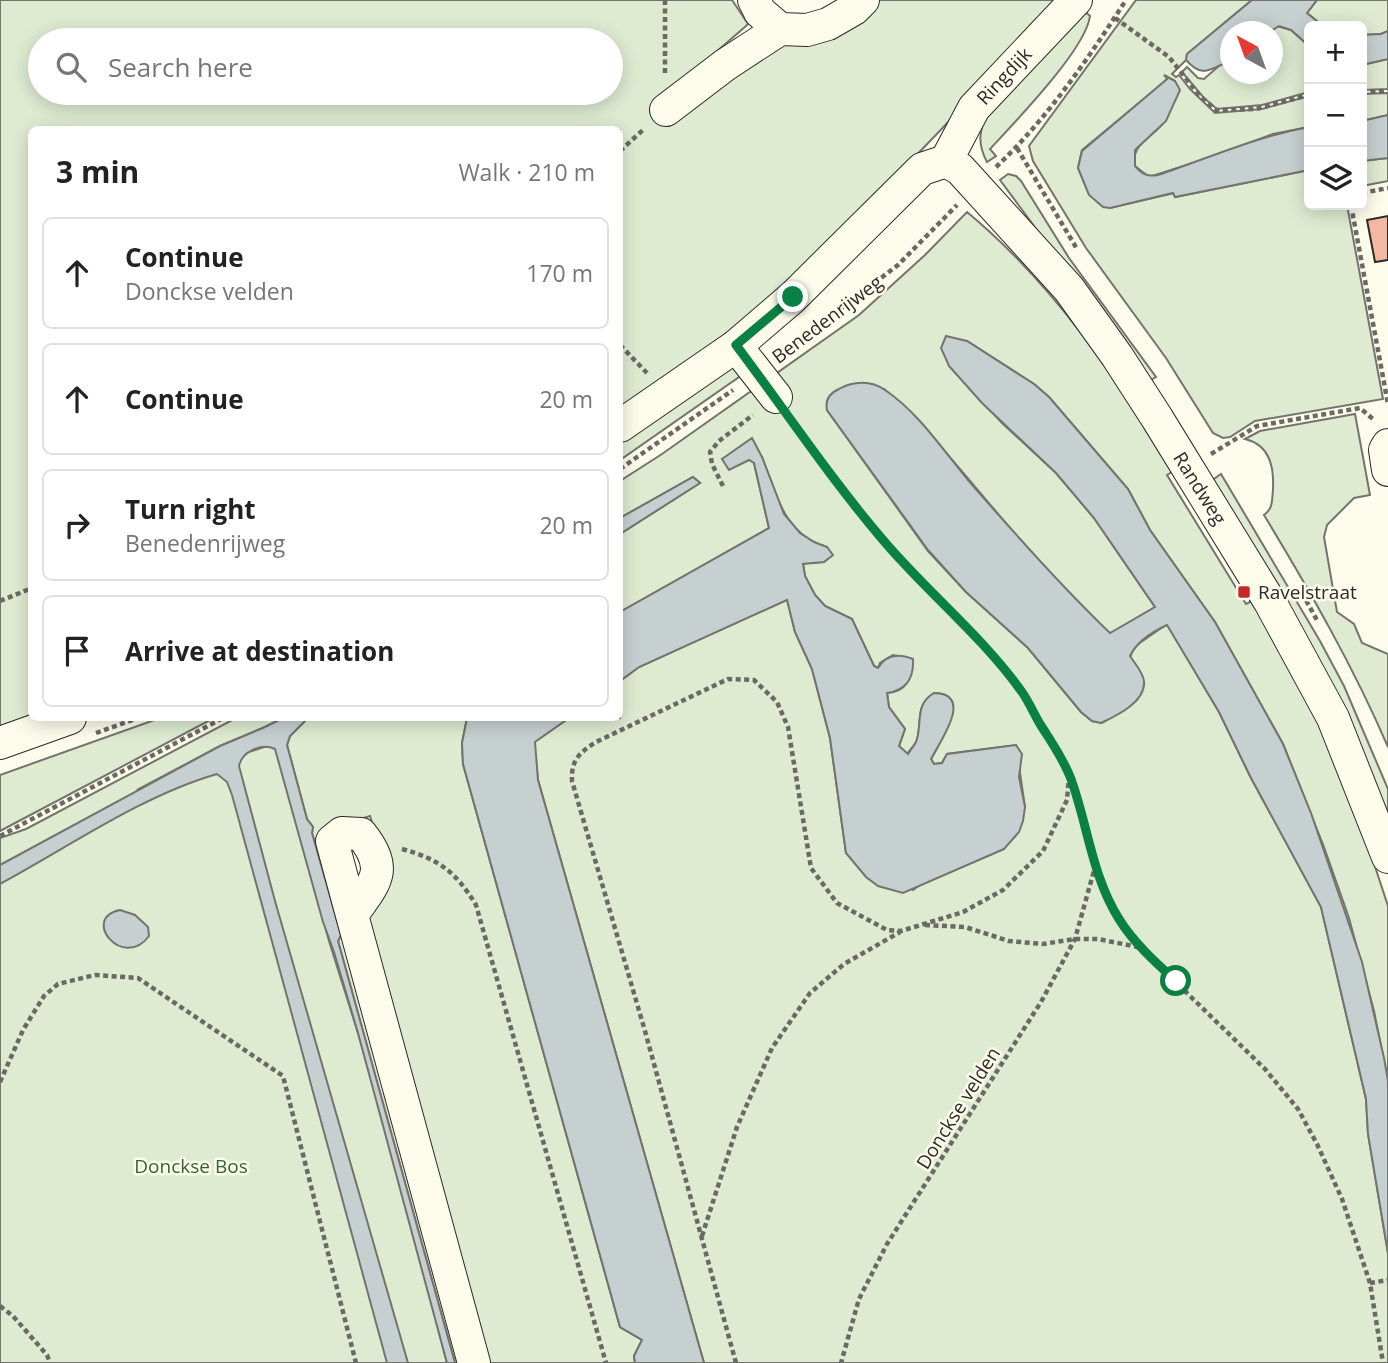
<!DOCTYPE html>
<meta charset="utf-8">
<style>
body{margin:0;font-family:"Open Sans",sans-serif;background:#f2f2f2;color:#222}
.controls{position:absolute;right:21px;top:21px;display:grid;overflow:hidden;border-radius:10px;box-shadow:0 4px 18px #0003}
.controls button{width:63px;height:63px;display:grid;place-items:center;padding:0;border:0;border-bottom:2px solid #e0e0e0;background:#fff;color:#222;font:35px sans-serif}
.compass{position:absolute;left:1220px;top:21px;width:63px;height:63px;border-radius:50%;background:#fff;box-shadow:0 4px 18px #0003;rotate:319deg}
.stop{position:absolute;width:21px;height:21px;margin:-16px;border:5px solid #0b8043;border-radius:50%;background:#fff}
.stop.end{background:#0b8043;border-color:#fff;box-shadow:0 2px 7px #0008}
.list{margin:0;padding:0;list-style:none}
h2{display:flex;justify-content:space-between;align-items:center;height:91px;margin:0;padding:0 28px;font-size:30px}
h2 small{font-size:23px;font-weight:400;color:#767676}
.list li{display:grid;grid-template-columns:46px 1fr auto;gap:21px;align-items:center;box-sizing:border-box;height:112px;margin:0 14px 14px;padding:0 14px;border:2px solid #e0e0e0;border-radius:10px}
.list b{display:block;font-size:26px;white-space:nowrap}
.list p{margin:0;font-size:23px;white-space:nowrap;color:#767676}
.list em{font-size:23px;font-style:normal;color:#767676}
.icon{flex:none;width:38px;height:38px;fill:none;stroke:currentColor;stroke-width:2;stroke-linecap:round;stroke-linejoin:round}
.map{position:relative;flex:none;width:1388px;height:1363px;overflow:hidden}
.search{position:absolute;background:#fff;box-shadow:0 4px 18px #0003;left:28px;top:28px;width:595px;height:77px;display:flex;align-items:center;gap:18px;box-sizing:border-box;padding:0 24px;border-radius:38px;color:#767676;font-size:26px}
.panel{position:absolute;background:#fff;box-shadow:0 4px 18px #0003;left:28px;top:126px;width:595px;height:595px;border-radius:10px}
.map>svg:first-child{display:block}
.green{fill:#deebd1;stroke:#74746e;stroke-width:2;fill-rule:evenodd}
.water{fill:#c7d0d0;stroke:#74746e;stroke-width:2}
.building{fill:#f2b8a0;stroke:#2b2b2b;stroke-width:2}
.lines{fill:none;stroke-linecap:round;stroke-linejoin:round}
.minor-casing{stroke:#2b2b2b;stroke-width:34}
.path{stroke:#6a6964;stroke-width:4.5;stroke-dasharray:5 3.5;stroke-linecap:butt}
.minor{stroke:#fdfbea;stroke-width:32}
.route{stroke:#0b8043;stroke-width:9}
.poi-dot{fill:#c62828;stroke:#fdfbea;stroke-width:2.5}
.labels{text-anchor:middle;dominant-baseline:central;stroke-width:5;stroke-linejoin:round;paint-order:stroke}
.street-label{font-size:19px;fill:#2b2b2b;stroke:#fdfbea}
.poi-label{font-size:19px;fill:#2b2b2b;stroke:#fdfbea;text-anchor:start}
.park-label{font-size:19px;fill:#34623c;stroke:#fdfbea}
</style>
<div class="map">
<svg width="1388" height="1363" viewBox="0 0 1388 1363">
<rect width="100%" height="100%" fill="#fdfbea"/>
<!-- green -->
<g class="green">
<path d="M0 0H732L748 24 746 26 678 85 870 0H1058L953 117 843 232 744 324 620 410V130H32L31 715 0 726ZM40 40H611V93H40Z"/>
<path d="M1136 0H1252L1187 54 1186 60 1172 74 1176 77 1179 75 1190 89 1215 113 1262 109 1309 96V127L1273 134 1209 158 1149 177 1135 166C1130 142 1156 137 1166 119 1173 107 1173 94 1175 81L1166 76 1168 79 1082 150 1078 168 1089 194 1110 208 1174 193 1175 197 1309 170V205H1347L1383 399 1255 421 1230 437 1223 438 1213 433 1166 358 1086 248 1033 161 1029 146Z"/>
<path d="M1317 0H1388V31L1381 34 1362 35V26H1323L1307 13Z"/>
<path d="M1084 11 1090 16C1086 49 1015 122 990 149L996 156 987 162C978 145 978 131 988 113Z"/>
<path d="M1277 26 1291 30 1309 46V92L1262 105 1217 109 1204 98 1182 72 1187 67 1198 78 1204 79 1220 65 1230 61V74H1272L1271 31Z"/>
<path d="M1388 59V89L1362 90V65Z"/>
<path d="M1388 93V115L1362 121V94Z"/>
<path d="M1388 158V181L1362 186V161Z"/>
<path d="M1008 174 1016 176 1021 181 1069 258 1156 377 1149 381 1000 180Z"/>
<path d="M967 212C1055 285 1113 375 1175 470L1167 475 1246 604 1254 600 1307 694 1357 812 1388 906V1081L1374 1011 1349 918 1324 847 1283 744 1215 622 1150 530 1128 489 1049 397 1034 384 967 341 949 366 1002 423 1056 473 1094 518 1155 607 1110 634C1069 594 1030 552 993 508 958 467 924 425 884 389L827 410 928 551 966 592 1028 648 1081 712 1092 721 1102 723 1137 700 1139 670 1130 657 1134 647 1167 624 1219 712 1251 778 1321 907 1366 1099 1368 1134 1388 1253V1363H704L538 780 534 742 569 718H620V681L639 667 787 599 795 632 812 669 830 738 846 853 913 890 920 885 1004 849 1025 807 1016 745 947 754 942 763 934 764 931 759C940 741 974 693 934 693 915 705 922 721 917 740 916 744 910 750 907 754L899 746 905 729 889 707 887 693C909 691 910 678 913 659L893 655 880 663 878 668 874 666 852 619 825 606 815 595 805 576 803 563 824 562 827 547C784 535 776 494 762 457L749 459 754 463 769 528 620 612V534L700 483 693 477 620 518V481L662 454 859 315 925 255Z"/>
<path d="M732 363 740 375 739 377 620 460V440Z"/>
<path d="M1355 414 1370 495 1354 498 1327 525 1324 537 1337 612 1354 624 1362 643 1388 654V747C1353 666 1310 591 1264 515 1273 509 1272 500 1273 489 1274 467 1270 445 1245 439L1260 431Z"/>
<path d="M1221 474 1320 641 1344 686 1388 789V813L1384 811 1211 481Z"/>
<path d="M160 718H214L0 831V775Z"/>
<path d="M236 718H283L265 727 220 746 137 790 276 743 329 941 358 1033 399 1177 447 1363H0V838L26 829Z"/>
<path d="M308 718H467L462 743 463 764 620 1327 642 1340 634 1356 635 1363H482L358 919 387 872 370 816 322 831 468 1363H455L338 941 341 935 312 833 313 827 307 819 287 745 290 736Z"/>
</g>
<!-- water -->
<g class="water">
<path d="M1252 0H1317L1307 13 1323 26H1309V46L1291 30 1279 26 1271 31 1230 32V61C1210 69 1203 79 1186 60L1187 54Z"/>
<path d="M1388 31V59L1362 65V35L1381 34Z"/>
<path d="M1164 75 1175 81 1180 90 1166 121 1135 150V166C1142 174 1147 177 1158 175 1209 158 1255 137 1309 127V170L1175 197 1173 193 1110 208 1103 207 1089 195 1078 168 1082 151 1167 79Z"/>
<path d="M1388 115V158L1362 161V121Z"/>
<path d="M946 336 967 341 1034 384 1049 397 1128 489 1150 530 1215 622 1283 744 1311 813 1362 962 1384 1058 1388 1081V1253L1368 1134 1366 1099 1321 907 1251 778 1219 712 1167 625C1152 632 1137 641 1130 656 1135 664 1143 672 1144 681 1146 702 1116 716 1101 723L1092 721 1081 712 1028 648 966 592 928 550 827 410C825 400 830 393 839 389 853 381 871 380 885 390 918 412 943 450 968 480 1014 533 1060 585 1110 633L1155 607 1094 518 1056 473 982 403 949 366 941 348Z"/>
<path d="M752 438 762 457 784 514 800 533 814 542 827 547 833 555 824 562 803 564 805 576 815 595 825 606 852 619 874 666 878 668C886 654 898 653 913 659 914 678 907 690 887 693L889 707 905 729 899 746 908 754C911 749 916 744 917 739 922 721 915 704 934 693 975 694 940 741 931 759L934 764 942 763 947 754 1016 745 1022 754 1019 777 1025 807 1023 821 1019 832 1004 849 903 893 878 886 866 877 846 853 830 738 812 669 795 632 787 600 639 667 620 681V612L769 528 754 463 749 460 729 470 722 459Z"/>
<path d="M693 477 700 483 620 534V518Z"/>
<path d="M283 718H308L290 736 287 745 307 819 313 827 312 833 341 935 338 941 455 1363H447L358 1033 334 952 323 922 275 749C262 743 242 751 239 766L275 901 408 1363H387L232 795 227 782 217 774C141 796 69 847 0 884V865L220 746 265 727Z"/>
<path d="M467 718H569L535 742 538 780 704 1363H635L634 1356 642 1340 620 1327 463 764 462 743Z"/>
<path d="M120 910 135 915 148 927 149 936C123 971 80 918 120 910Z"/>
</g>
<!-- building -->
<path class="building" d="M1388 216V260L1375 262 1367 220Z"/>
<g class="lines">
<defs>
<g id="minor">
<path d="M754 0 760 12 780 29"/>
<path d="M666 110 725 65 780 29 807 30 828 24 854 9 863 0"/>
<path d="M946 161 960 169 1069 289 1117 356 1157 418 1270 602 1333 718 1388 857"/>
<path d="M946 161 974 108 1076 0"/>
<path d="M736 346 776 397"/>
<path d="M620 426 736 346 793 297 922 169 946 161"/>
<path d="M1388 445 1385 450 1388 470"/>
<path d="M0 743 70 718"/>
<path d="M352 915C375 882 390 870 361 834L342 833 332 841 352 915 474 1363"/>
</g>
</defs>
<!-- minor casing -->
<use href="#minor" class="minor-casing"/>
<!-- path -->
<g class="path">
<path d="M665 0V73"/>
<path d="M1115 18 1169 57 1199 95 1216 110 1256 109 1309 95"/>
<path d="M1362 92 1388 91"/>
<path d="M1017 148 1077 249"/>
<path d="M620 151 645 128"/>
<path d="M996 167C1047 119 1088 59 1126 0"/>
<path d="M1362 193 1388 188"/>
<path d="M1351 205 1388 404"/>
<path d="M620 345 647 373"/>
<path d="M780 355 898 265 957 205"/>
<path d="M793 420 844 493 883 540 990 653 1023 693 1061 754 1077 800 1095 867 1075 939 1041 1002 887 1244 859 1299 841 1363"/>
<path d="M1211 454 1257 426 1360 408 1374 420"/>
<path d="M620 469 733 390"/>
<path d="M723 486 712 464 710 452 719 441 753 415"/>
<path d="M1302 593 1318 622"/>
<path d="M0 601 32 588"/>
<path d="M96 733 138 718"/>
<path d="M0 836 223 718"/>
<path d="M402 849C439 859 456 872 476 905L606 1363"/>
<path d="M1096 868 1106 895 1120 921 1152 959 1265 1069 1298 1109 1317 1144 1342 1199 1370 1283 1383 1363"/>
<path d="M925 925 965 927 1009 941 1043 944 1075 939H1098L1143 948"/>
<path d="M0 1082 23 1030 44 996 58 984 95 975 138 978 283 1076 356 1363"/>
<path d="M702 1236 737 1127 772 1048 810 993 844 964 900 932"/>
<path d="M1370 1283 1388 1280"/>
<path d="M0 1306 13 1316 47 1355 50 1363"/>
<path d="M736 1363 645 1031 572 781C571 760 579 753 596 742L728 679 754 680 777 702 788 727 811 868 837 903 887 930 901 931 963 912 1003 890 1043 851 1067 800 1069 775"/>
</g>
<!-- minor -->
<use href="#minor" class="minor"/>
</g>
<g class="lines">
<!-- route -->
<path class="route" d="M793 297 736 345C785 410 830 478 883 540 927 592 982 636 1022 692 1029 702 1034 714 1040 724 1052 743 1063 758 1071 779 1088 826 1092 876 1119 919 1133 942 1156 963 1176 981"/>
</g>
<!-- markers -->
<rect class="poi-dot" x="1237" y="585" width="14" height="14" rx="3.5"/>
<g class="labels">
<!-- street labels -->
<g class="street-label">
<text transform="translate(1004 76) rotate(-47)">Ringdijk</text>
<text transform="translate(827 319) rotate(-37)">Benedenrijweg</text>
<text transform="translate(1200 488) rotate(58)">Randweg</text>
<text transform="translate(958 1108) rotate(-58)">Donckse velden</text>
</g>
<!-- poi labels -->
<g class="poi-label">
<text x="1258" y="592">Ravelstraat</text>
</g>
<!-- park labels -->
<g class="park-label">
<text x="191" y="1166">Donckse Bos</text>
</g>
</g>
</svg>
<div class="controls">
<button>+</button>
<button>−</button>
<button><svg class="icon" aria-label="layers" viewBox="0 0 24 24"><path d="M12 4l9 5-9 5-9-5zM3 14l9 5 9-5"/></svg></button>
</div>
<svg class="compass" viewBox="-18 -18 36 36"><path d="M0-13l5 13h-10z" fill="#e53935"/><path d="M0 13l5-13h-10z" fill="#767676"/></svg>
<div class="stop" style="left:1176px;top:981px"></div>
<div class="stop end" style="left:793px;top:297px"></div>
<div class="search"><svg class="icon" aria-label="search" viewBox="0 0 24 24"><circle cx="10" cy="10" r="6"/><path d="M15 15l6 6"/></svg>Search here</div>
<section class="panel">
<h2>3 min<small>Walk · 210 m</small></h2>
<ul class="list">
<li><svg class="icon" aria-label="ahead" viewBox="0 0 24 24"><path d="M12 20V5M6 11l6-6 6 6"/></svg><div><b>Continue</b><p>Donckse velden</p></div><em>170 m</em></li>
<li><svg class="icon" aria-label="ahead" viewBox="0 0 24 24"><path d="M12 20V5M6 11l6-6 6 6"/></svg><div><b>Continue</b></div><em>20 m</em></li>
<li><svg class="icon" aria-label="right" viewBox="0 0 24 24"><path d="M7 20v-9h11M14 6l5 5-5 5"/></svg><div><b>Turn right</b><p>Benedenrijweg</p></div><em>20 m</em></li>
<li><svg class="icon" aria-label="arrive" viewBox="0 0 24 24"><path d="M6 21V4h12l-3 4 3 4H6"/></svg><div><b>Arrive at destination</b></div></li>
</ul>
</section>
</div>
